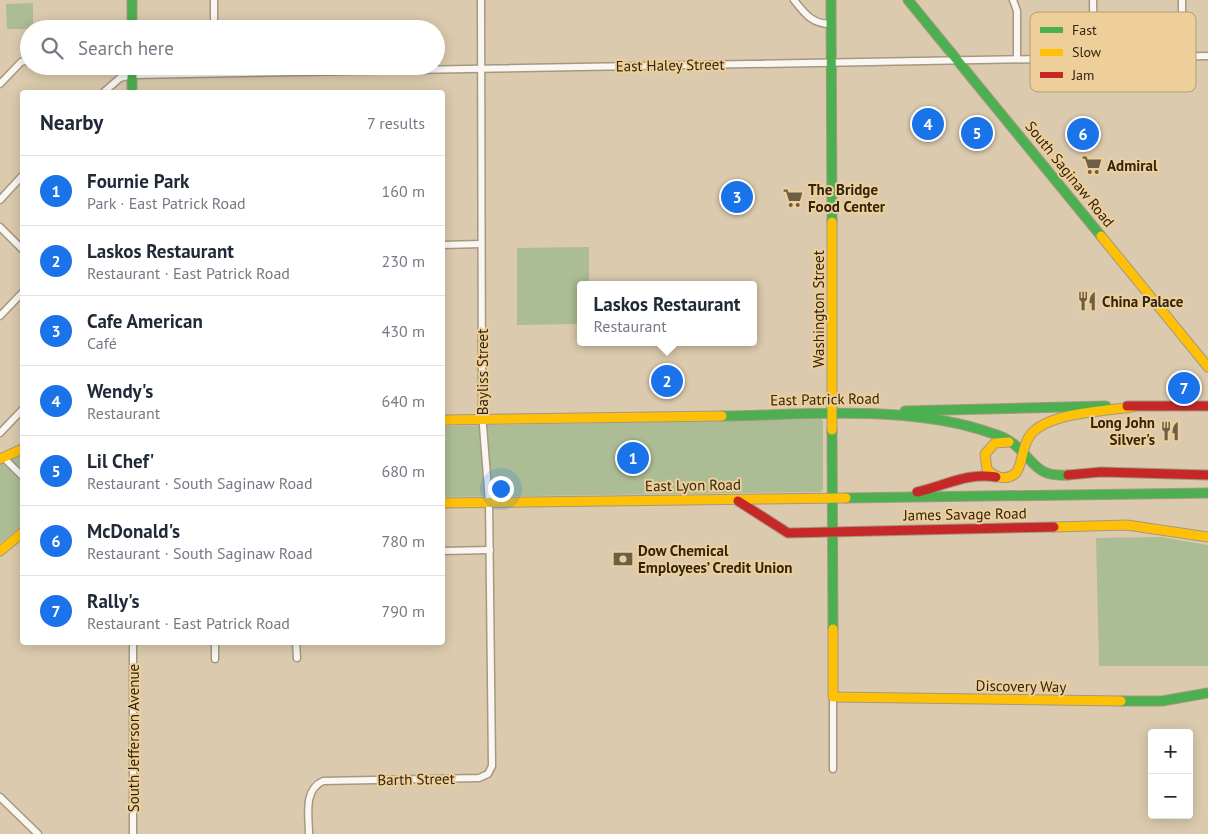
<!DOCTYPE html>
<meta charset="utf-8">
<style>
body{margin:0;font-family:"PT Sans",sans-serif;background:#f2f2f3;color:#1f2937}
.controls{position:absolute;right:15px;bottom:15px;display:grid;overflow:hidden;border-radius:5px;box-shadow:0 2px 12px #0003}
.controls button{width:45px;height:45px;display:grid;place-items:center;padding:0;border:0;border-bottom:1px solid #e0e1e3;background:#fff;color:#1f2937;font:25px sans-serif}
.you{position:absolute;left:500px;top:488px;width:18px;height:18px;margin:-12px;border:4px solid #fff;border-radius:50%;background:#1a73e8;box-shadow:0 0 0 8px #1a73e833}
.badge{display:grid;place-items:center;width:32px;height:32px;border-radius:50%;background:#1a73e8;color:#fff;font-size:16px;font-weight:700}
.pin{position:absolute;translate:-50% -50%;border:2px solid #fff;box-shadow:0 1px 5px #0006}
.popup{position:absolute;left:577px;top:281px;width:180px;height:65px;box-sizing:border-box;display:grid;place-content:center;border-radius:5px;background:#fff;filter:drop-shadow(0 1px 4px #0005);font-size:16px;white-space:nowrap;color:#747a83}
.popup b{font-size:19px;color:#1f2937}
.popup::after{content:'';position:absolute;left:50%;top:100%;margin-left:-10px;border:10px solid transparent;border-top-color:#fff}
.list{margin:0;padding:0;list-style:none}
h2{display:flex;justify-content:space-between;align-items:center;height:65px;margin:0;padding:0 20px;font-size:21px}
h2 small{font-size:16px;font-weight:400;color:#747a83}
.list li{display:grid;grid-template-columns:32px 1fr auto;gap:15px;align-items:center;box-sizing:border-box;height:70px;padding:0 20px;border-top:1px solid #e0e1e3}
.list b{display:block;font-size:19px;white-space:nowrap}
.list p{margin:0;font-size:16px;white-space:nowrap;color:#747a83}
.list em{font-size:16px;font-style:normal;color:#747a83}
.icon{flex:none;width:28px;height:28px;fill:none;stroke:currentColor;stroke-width:2;stroke-linecap:round;stroke-linejoin:round}
.map{position:relative;flex:none;width:1208px;height:834px;overflow:hidden}
.search{position:absolute;background:#fff;box-shadow:0 2px 12px #0003;left:20px;top:20px;width:425px;height:55px;display:flex;align-items:center;gap:12px;box-sizing:border-box;padding:0 18px;border-radius:28px;color:#747a83;font-size:19px}
.panel{position:absolute;background:#fff;box-shadow:0 2px 12px #0003;left:20px;top:90px;width:425px;height:555px;border-radius:5px}
.map>svg:first-child{display:block}
.green{fill:#acbc94}
.lines{fill:none;stroke-linecap:round;stroke-linejoin:round}
.street-casing{stroke:#a59881;stroke-width:9}
.fast-casing{stroke:#a59881;stroke-width:11}
.slow-casing{stroke:#a59881;stroke-width:11}
.jam-casing{stroke:#a59881;stroke-width:11}
.street{stroke:#faf7f3;stroke-width:6}
.fast{stroke:#4caf50;stroke-width:9}
.slow{stroke:#ffc107;stroke-width:9}
.jam{stroke:#c62828;stroke-width:9}
.labels{text-anchor:middle;dominant-baseline:central;stroke-width:4;stroke-linejoin:round;paint-order:stroke}
.street-label{font-size:15px;fill:#312510;stroke:#eecf9a}
.poi-label{font-size:15px;font-weight:bold;fill:#312510;stroke:#eecf9a;text-anchor:start}
.key{fill:#eecf9a;stroke:#b59c71;stroke-width:1}
.key-label{font-size:14px;fill:#312510}
</style>
<div class="map">
<svg width="1208" height="834" viewBox="0 0 1208 834">
<rect width="100%" height="100%" fill="#dbcaad"/>
<!-- green -->
<g class="green">
<path d="M33 3V29H7L6 4Z"/>
<path d="M589 247V285H581V324L517 325V248Z"/>
<path d="M821 419 823 421V489L820 492 443 497 442 426Z"/>
<path d="M22 454V526L0 543V461Z"/>
<path d="M1161 537 1208 545V666H1099L1096 538Z"/>
</g>
<g class="lines">
<defs>
<g id="street">
<path d="M214 0V29"/>
<path d="M794 0C805 14 812 24 831 24"/>
<path d="M1013 0 1017 11V59"/>
<path d="M1093 0 1094 57"/>
<path d="M1182 55V0"/>
<path d="M0 84 21 62 29 60"/>
<path d="M104 92 120 78 132 75 1208 56"/>
<path d="M0 200 22 176"/>
<path d="M0 227 22 249"/>
<path d="M442 245 481 244"/>
<path d="M0 316 22 293"/>
<path d="M0 433 22 410"/>
<path d="M3 457 22 476"/>
<path d="M442 551 490 550"/>
<path d="M133 642V834"/>
<path d="M215 642V659"/>
<path d="M296 642 297 658"/>
<path d="M833 697V769"/>
<path d="M0 797 38 834"/>
<path d="M309 834C309 816 303 790 323 781L479 778 488 774 492 766 489 502 482 413 481 0"/>
</g>
<g id="fast">
<path d="M132 0V29"/>
<path d="M831 0 832 222"/>
<path d="M908 0 1101 236"/>
<path d="M132 66V92"/>
<path d="M905 411 1106 406"/>
<path d="M722 416C806 415 911 404 991 433 999 435 1009 440 1015 445 1036 463 1036 477 1068 475"/>
<path d="M832 430 833 629"/>
<path d="M846 498 1208 493"/>
<path d="M1121 701H1162L1208 693"/>
</g>
<g id="slow">
<path d="M832 222V430"/>
<path d="M1101 236 1208 367"/>
<path d="M442 420 722 416"/>
<path d="M1009 442 995 443 985 454 987 469C995 478 1006 481 1016 473 1024 461 1021 446 1031 434 1050 412 1105 411 1132 407"/>
<path d="M0 459 22 449"/>
<path d="M442 503 846 498"/>
<path d="M1054 527 1127 525 1208 537"/>
<path d="M0 551 22 533"/>
<path d="M833 629V697L1121 701"/>
</g>
<g id="jam">
<path d="M1127 406H1208"/>
<path d="M1068 475 1101 472 1208 475"/>
<path d="M917 492C944 486 968 472 996 477"/>
<path d="M738 501 788 533 1054 527"/>
</g>
</defs>
<!-- street casing -->
<use href="#street" class="street-casing"/>
<!-- fast casing -->
<use href="#fast" class="fast-casing"/>
<!-- slow casing -->
<use href="#slow" class="slow-casing"/>
<!-- jam casing -->
<use href="#jam" class="jam-casing"/>
<!-- street -->
<use href="#street" class="street"/>
<!-- fast -->
<use href="#fast" class="fast"/>
<!-- slow -->
<use href="#slow" class="slow"/>
<!-- jam -->
<use href="#jam" class="jam"/>
</g>
<!-- icons -->
<defs>
<symbol id="supermarket-bare" viewBox="-9 -9 18 18"><path d="M-6-5.5h2.5l.6 2H6L4.5 2H-2.5L-4.4-4H-6ZM-1.5 3.2a1.3 1.3 0 1 0 .1 0ZM3 3.2a1.3 1.3 0 1 0 .1 0Z" fill="#6c5f47" stroke="#eecf9a" stroke-width="2.5" paint-order="stroke"/></symbol>
<symbol id="restaurant-bare" viewBox="-9 -9 18 18"><path d="M-5-6h1v4h1v-4h1v4h1v-4h1v5L-1.5 .5V6h-2V.5L-5-1ZM5-6V6H3V1.5H1.5Q1.5-4 5-6Z" fill="#6c5f47" stroke="#eecf9a" stroke-width="2.5" paint-order="stroke"/></symbol>
<symbol id="bank-bare" viewBox="-9 -9 18 18"><path d="M-6-4H6V4H-6ZM0-2.3a2.3 2.3 0 1 0 0 4.6a2.3 2.3 0 1 0 0-4.6Z" fill="#6c5f47" stroke="#eecf9a" stroke-width="2.5" paint-order="stroke"/></symbol>
</defs>
<g fill-rule="evenodd">
<use href="#supermarket-bare" x="1078" y="151" width="28" height="28"/>
<use href="#supermarket-bare" x="779" y="184" width="28" height="28"/>
<use href="#restaurant-bare" x="1073" y="287" width="28" height="28"/>
<use href="#restaurant-bare" x="1156" y="417" width="28" height="28"/>
<use href="#bank-bare" x="609" y="545" width="28" height="28"/>
</g>
<g class="labels">
<!-- street labels -->
<g class="street-label">
<text transform="translate(670 65) rotate(-1)">East Haley Street</text>
<text transform="translate(1070 174) rotate(51)">South Saginaw Road</text>
<text transform="translate(818 309) rotate(-90)">Washington Street</text>
<text transform="translate(482 372) rotate(-90)">Bayliss Street</text>
<text transform="translate(825 399) rotate(-1)">East Patrick Road</text>
<text transform="translate(693 485) rotate(-1)">East Lyon Road</text>
<text transform="translate(965 514) rotate(-1)">James Savage Road</text>
<text transform="translate(1021 686) rotate(1)">Discovery Way</text>
<text transform="translate(133 738) rotate(-90)">South Jefferson Avenue</text>
<text transform="translate(416 779) rotate(-1)">Barth Street</text>
</g>
<!-- poi labels -->
<g class="poi-label">
<text x="1107" y="165">Admiral</text>
<text x="808" y="189">The Bridge<tspan x="808" dy="17">Food Center</tspan></text>
<text x="1102" y="301">China Palace</text>
<text x="1155" y="422" text-anchor="end">Long John<tspan x="1155" dy="17">Silver's</tspan></text>
<text x="638" y="550">Dow Chemical<tspan x="638" dy="17">Employees’ Credit Union</tspan></text>
</g>
</g>
<!-- legend -->
<rect x="1030" y="12" width="166" height="80" rx="8" class="key"/>
<rect x="1040" y="27" width="23" height="6" fill="#4caf50"/>
<rect x="1040" y="49" width="23" height="7" fill="#ffc107"/>
<rect x="1040" y="72" width="23" height="6" fill="#c62828"/>
<g class="key-label">
<text x="1072" y="35">Fast</text>
<text x="1072" y="57">Slow</text>
<text x="1072" y="80">Jam</text>
</g>
</svg>
<div class="controls">
<button>+</button>
<button>−</button>
</div>
<div class="you"></div>
<div class="pin badge" style="left:633px;top:458px">1</div>
<div class="pin badge" style="left:667px;top:381px">2</div>
<div class="popup"><b>Laskos Restaurant</b>Restaurant</div>
<div class="pin badge" style="left:737px;top:197px">3</div>
<div class="pin badge" style="left:928px;top:124px">4</div>
<div class="pin badge" style="left:977px;top:133px">5</div>
<div class="pin badge" style="left:1083px;top:134px">6</div>
<div class="pin badge" style="left:1184px;top:388px">7</div>
<div class="search"><svg class="icon" aria-label="search" viewBox="0 0 24 24"><circle cx="10" cy="10" r="6"/><path d="M15 15l6 6"/></svg>Search here</div>
<section class="panel">
<h2>Nearby<small>7 results</small></h2>
<ul class="list">
<li><span class="badge">1</span><div><b>Fournie Park</b><p>Park · East Patrick Road</p></div><em>160 m</em></li>
<li><span class="badge">2</span><div><b>Laskos Restaurant</b><p>Restaurant · East Patrick Road</p></div><em>230 m</em></li>
<li><span class="badge">3</span><div><b>Cafe American</b><p>Café</p></div><em>430 m</em></li>
<li><span class="badge">4</span><div><b>Wendy's</b><p>Restaurant</p></div><em>640 m</em></li>
<li><span class="badge">5</span><div><b>Lil Chef'</b><p>Restaurant · South Saginaw Road</p></div><em>680 m</em></li>
<li><span class="badge">6</span><div><b>McDonald's</b><p>Restaurant · South Saginaw Road</p></div><em>780 m</em></li>
<li><span class="badge">7</span><div><b>Rally's</b><p>Restaurant · East Patrick Road</p></div><em>790 m</em></li>
</ul>
</section>
</div>
